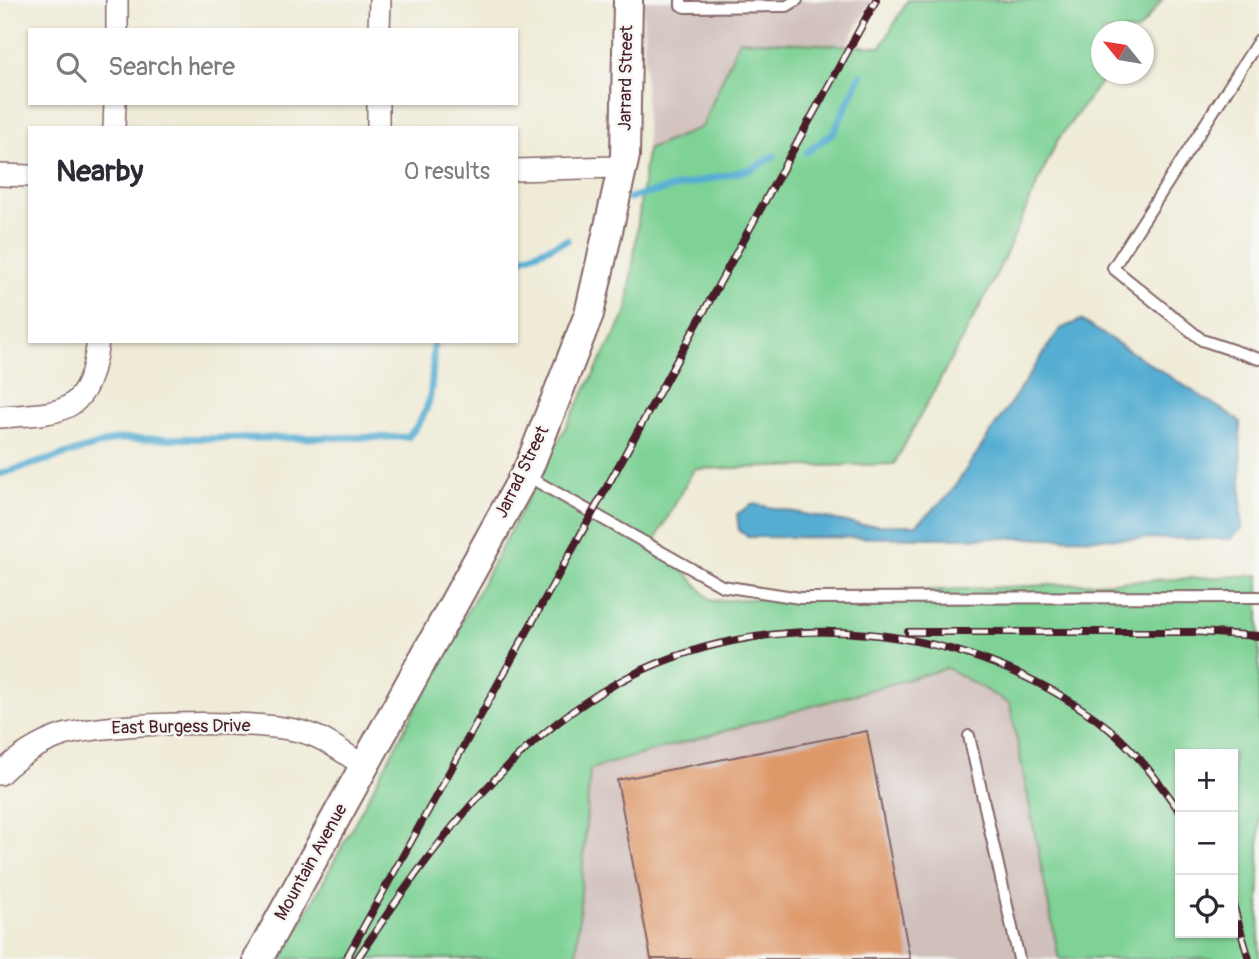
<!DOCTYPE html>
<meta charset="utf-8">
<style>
body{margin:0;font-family:Pangolin,sans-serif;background:#f2f2f3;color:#2b2b33}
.controls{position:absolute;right:21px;bottom:21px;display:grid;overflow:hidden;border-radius:0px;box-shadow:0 2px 5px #0004}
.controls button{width:63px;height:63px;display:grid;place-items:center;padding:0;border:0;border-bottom:2px solid #e1e1e2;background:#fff;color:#2b2b33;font:35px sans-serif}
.compass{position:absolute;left:1091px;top:21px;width:63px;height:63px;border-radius:50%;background:#fff;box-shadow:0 2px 5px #0004;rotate:300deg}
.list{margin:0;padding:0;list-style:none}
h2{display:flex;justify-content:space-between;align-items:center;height:91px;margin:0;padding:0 28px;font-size:30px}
h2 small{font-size:23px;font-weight:400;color:#7c7c81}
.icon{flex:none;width:38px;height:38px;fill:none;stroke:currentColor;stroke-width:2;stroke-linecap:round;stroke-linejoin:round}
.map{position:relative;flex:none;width:1259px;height:959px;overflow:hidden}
.search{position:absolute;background:#fff;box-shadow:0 2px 5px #0004;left:28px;top:28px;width:490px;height:77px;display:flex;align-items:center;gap:18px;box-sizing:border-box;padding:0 24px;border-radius:0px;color:#7c7c81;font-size:26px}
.panel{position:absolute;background:#fff;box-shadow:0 2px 5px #0004;left:28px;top:126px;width:490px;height:217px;border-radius:0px}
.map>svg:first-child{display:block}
.industrial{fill:#d0c0bc}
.green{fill:#7ed295;stroke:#647860;stroke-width:2;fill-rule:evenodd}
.water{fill:#54add2;stroke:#4f667e;stroke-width:2}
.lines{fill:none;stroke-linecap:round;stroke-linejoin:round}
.stream{stroke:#54add2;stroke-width:7}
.building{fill:#de996b}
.lane-casing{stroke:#846667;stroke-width:14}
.street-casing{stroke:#846667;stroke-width:24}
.secondary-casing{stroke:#846667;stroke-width:32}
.lane{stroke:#fff;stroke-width:10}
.street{stroke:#fff;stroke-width:21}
.secondary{stroke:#fff;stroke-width:28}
.rail-casing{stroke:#4a1f2b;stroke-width:8}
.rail{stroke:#f6f6f2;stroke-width:5;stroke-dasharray:16;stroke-linecap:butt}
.labels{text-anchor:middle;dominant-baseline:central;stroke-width:5;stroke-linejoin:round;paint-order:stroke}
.street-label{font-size:18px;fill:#4a1f2b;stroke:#f6f6f2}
</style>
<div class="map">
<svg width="1259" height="959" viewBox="0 0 1259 959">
<rect width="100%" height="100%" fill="#f6f6f2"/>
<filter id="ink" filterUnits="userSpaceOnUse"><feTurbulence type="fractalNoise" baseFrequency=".0143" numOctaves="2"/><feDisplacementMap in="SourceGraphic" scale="14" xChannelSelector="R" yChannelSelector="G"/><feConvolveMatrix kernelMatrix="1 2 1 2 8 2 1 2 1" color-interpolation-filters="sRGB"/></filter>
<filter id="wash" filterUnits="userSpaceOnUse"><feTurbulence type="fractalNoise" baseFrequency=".00686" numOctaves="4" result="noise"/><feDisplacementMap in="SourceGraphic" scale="28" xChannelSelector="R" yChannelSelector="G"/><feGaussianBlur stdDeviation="1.57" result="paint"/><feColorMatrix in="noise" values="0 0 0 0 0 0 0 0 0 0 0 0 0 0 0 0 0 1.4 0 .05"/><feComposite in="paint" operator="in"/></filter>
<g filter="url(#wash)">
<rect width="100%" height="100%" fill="#efebd7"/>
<!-- industrial -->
<g class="industrial">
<path d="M643 0H872L847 44 739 40 702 127 647 150Z"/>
<path d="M947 668 1010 704 1059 959H576L590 769Z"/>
</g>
<!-- green -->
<path class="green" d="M908 0H1162L1138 31 1102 32V74H1107L1057 141 992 284 894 464 694 469 656 539 711 601 1259 575V959H1059L1010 704 947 668 590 769 576 959H282L627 312 647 150 702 127 739 40 881 47ZM1180 754H1233V933H1180Z"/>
<!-- water -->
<path class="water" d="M1081 320 1240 421 1242 528 1231 539 750 537 739 531 737 514 753 504 862 525H916L949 495 1060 329Z"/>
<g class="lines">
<!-- stream -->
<g class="stream">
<path d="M807 152 834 132 861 75"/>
<path d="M629 198 752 169 774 156"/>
<path d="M516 261 567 240"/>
<path d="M0 474 118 439 408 437C437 406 431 381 434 341"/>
</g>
</g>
<g id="blocks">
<!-- building -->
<path class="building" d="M867 731 910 959H651L617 780Z"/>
</g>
</g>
<g filter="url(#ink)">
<use href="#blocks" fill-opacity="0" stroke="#846667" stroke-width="2"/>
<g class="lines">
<defs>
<g id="lane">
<path d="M681 0V5L686 7 787 6 797 0"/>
<path d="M1259 40 1113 268 1202 340 1259 359"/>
<path d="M527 476 722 586 800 598 1259 597"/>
<path d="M969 736 1019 959"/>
</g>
<g id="street">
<path d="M117 30V0"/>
<path d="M379 30 380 0"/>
<path d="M114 128 115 103"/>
<path d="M378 128V103"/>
<path d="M516 170 615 167 625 156"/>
<path d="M0 175 30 176"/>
<path d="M0 417C66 413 88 415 98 341"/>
<path d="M0 774C17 757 41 742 64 735 110 722 264 718 309 734 328 740 347 755 364 766"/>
</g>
<path id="secondary" d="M258 959 529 467 589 314 625 156 628 0"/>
</defs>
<!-- lane casing -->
<use href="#lane" class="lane-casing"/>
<!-- street casing -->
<use href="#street" class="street-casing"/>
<!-- secondary casing -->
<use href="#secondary" class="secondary-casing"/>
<!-- lane -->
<use href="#lane" class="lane"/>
<!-- street -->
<use href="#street" class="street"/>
<!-- secondary -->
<use href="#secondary" class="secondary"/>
<defs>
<g id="rail">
<path d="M908 632H1198L1259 636"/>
<path d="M1233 905 1249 959"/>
<path d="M346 959 876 0"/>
<path d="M357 959C425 856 505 746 615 684 767 599 973 621 1108 728 1136 751 1159 782 1180 812"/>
</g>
</defs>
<!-- rail casing -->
<use href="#rail" class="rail-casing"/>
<!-- rail -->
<use href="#rail" class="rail"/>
</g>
</g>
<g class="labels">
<!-- street labels -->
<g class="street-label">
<text transform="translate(626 78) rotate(-89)">Jarrard Street</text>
<text transform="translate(522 472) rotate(-64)">Jarrad Street</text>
<text transform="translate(181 727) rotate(-1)">East Burgess Drive</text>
<text transform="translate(311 862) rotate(-61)">Mountain Avenue</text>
</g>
</g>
</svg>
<div class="controls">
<button>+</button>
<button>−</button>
<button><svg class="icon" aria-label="locate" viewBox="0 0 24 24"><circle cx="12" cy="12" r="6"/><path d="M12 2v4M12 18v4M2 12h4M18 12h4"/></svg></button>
</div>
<svg class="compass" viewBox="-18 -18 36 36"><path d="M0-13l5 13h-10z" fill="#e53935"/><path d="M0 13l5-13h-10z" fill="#7c7c81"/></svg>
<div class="search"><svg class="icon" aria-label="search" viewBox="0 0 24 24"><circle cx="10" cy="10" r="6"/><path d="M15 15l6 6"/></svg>Search here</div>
<section class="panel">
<h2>Nearby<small>0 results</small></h2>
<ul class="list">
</ul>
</section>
</div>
